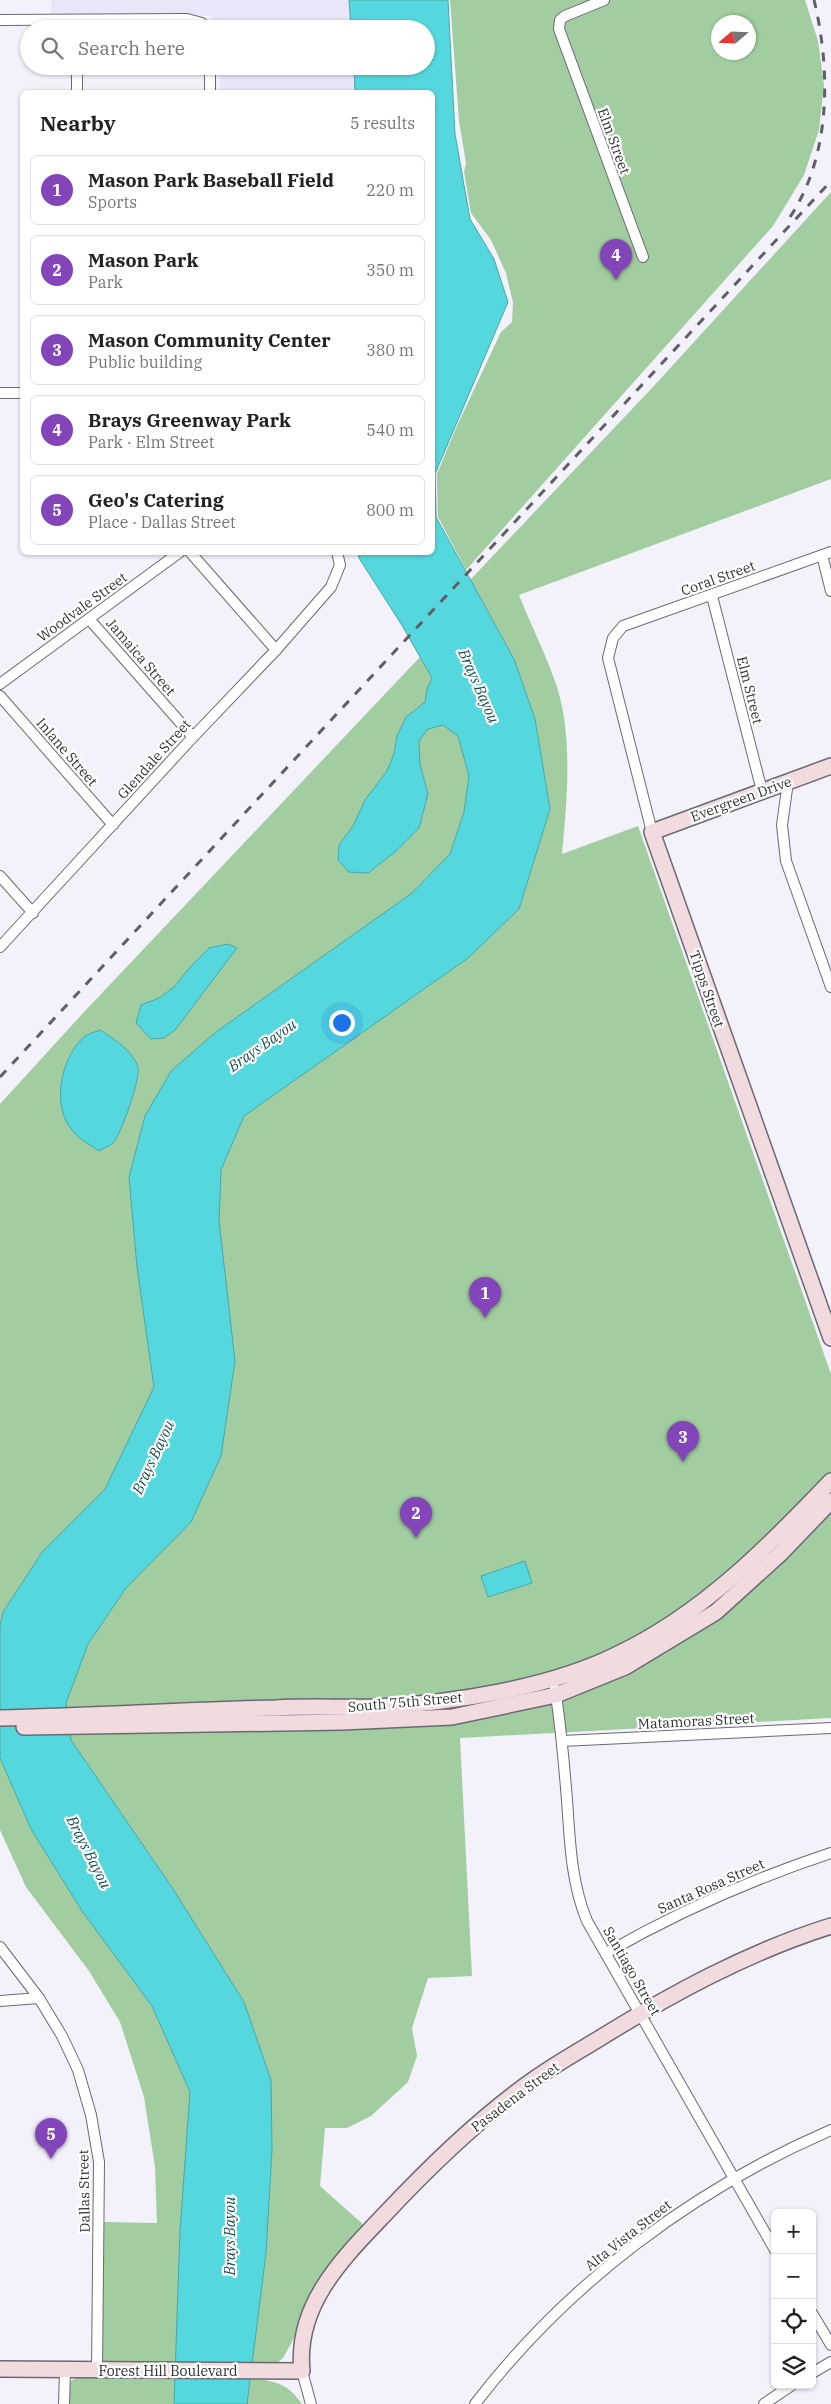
<!DOCTYPE html>
<meta charset="utf-8">
<style>
body{margin:0;font-family:"IBM Plex Serif",serif;background:#f2f2f2;color:#222}
.controls{position:absolute;right:15px;bottom:15px;display:grid;overflow:hidden;border-radius:8px;box-shadow:0 1px 4px #0004}
.controls button{width:45px;height:45px;display:grid;place-items:center;padding:0;border:0;border-bottom:1px solid #e0e0e0;background:#fff;color:#222;font:25px sans-serif}
.compass{position:absolute;left:711px;top:15px;width:45px;height:45px;border-radius:50%;background:#fff;box-shadow:0 1px 4px #0004;rotate:251deg}
.you{position:absolute;left:341px;top:1022px;width:18px;height:18px;margin:-12px;border:4px solid #fff;border-radius:50%;background:#1a73e8;box-shadow:0 0 0 8px #1a73e833}
.badge{display:grid;place-items:center;width:32px;height:32px;border-radius:50%;background:#8445ba;color:#fff;font-size:16px;font-weight:700}
.pin{position:absolute;translate:-50% -41px;filter:drop-shadow(0 1px 2px #0008)}
.pin::after{content:'';position:absolute;top:26px;width:18px;height:15px;background:inherit;clip-path:polygon(0 0,100% 0,50% 100%)}
.list{margin:0;padding:0;list-style:none}
h2{display:flex;justify-content:space-between;align-items:center;height:65px;margin:0;padding:0 20px;font-size:21px}
h2 small{font-size:16px;font-weight:400;color:#767676}
.list li{display:grid;grid-template-columns:32px 1fr auto;gap:15px;align-items:center;box-sizing:border-box;height:70px;margin:0 10px 10px;padding:0 10px;border:1px solid #e0e0e0;border-radius:8px}
.list b{display:block;font-size:19px;white-space:nowrap}
.list p{margin:0;font-size:16px;white-space:nowrap;color:#767676}
.list em{font-size:16px;font-style:normal;color:#767676}
.icon{flex:none;width:28px;height:28px;fill:none;stroke:currentColor;stroke-width:2;stroke-linecap:round;stroke-linejoin:round}
.map{position:relative;flex:none;width:831px;height:2404px;overflow:hidden}
.search{position:absolute;background:#fff;box-shadow:0 1px 4px #0004;left:20px;top:20px;width:415px;height:55px;display:flex;align-items:center;gap:12px;box-sizing:border-box;padding:0 18px;border-radius:28px;color:#767676;font-size:19px}
.panel{position:absolute;background:#fff;box-shadow:0 1px 4px #0004;left:20px;top:90px;width:415px;height:465px;border-radius:8px}
.map>svg:first-child{display:block}
.built{fill:#e9e6f7}
.green{fill:#a2cda1;fill-rule:evenodd}
.water{fill:#55d8dd;stroke:#4aa6aa}
.lines{fill:none;stroke-linecap:round;stroke-linejoin:round}
.street-casing{stroke:#6b6a72;stroke-width:12}
.secondary-casing{stroke:#6b6a72;stroke-width:18}
.street{stroke:#fff;stroke-width:10}
.secondary{stroke:#f2dbdf;stroke-width:15}
.rail{stroke:#615f65;stroke-width:3;stroke-dasharray:9 9;stroke-linecap:butt}
.labels{text-anchor:middle;dominant-baseline:central;stroke-width:4.5;stroke-linejoin:round;paint-order:stroke}
.street-label{font-size:14px;fill:#313034;stroke:#fff}
.water-label{font-size:15px;font-style:italic;fill:#154e50;stroke:#fff}
</style>
<div class="map">
<svg width="831" height="2404" viewBox="0 0 831 2404">
<rect width="100%" height="100%" fill="#f3f1fa"/>
<!-- built -->
<g class="built">
<path d="M51 0H349L351 29H216L211 16H51Z"/>
<path d="M220 66H354L355 92H220Z"/>
</g>
<!-- green -->
<g class="green">
<path d="M450 0H805L818 41 824 85 819 130 804 175 773 226 466 570 438 517 437 474 456 428 501 332 512 322 513 303 506 273 491 240 471 213 464 172 466 163 459 121ZM718 22H748V52H718Z"/>
<path d="M831 192V479L519 595C531 626 547 656 557 687 573 738 567 801 562 854L638 826 831 1374V1718L460 1738 472 1976 428 1978 412 2028 417 2056 408 2082 371 2116 347 2128H325L320 2186 366 2227 305 2306 293 2340 283 2358 278 2362 270 2364 106 2365 102 2359 103 2222 157 2223 155 2167 144 2097 120 2022 89 1971 26 1887 0 1830V1104L84 1012 420 657 451 711 514 659 470 580 652 388Z"/>
<path d="M78 2377 265 2380C284 2384 290 2388 302 2404H68L69 2382Z"/>
</g>
<!-- water -->
<g class="water">
<path d="M349 0H448L455 134 470 219 494 259 508 302 435 474 436 517 514 659 535 719 550 809 519 909 468 958 244 1116 221 1170 219 1221 235 1361 221 1456 191 1522 126 1588 88 1644 66 1703 71 1740 173 1889 244 2002 271 2080 272 2149 266 2253 247 2404H174L180 2231 190 2092 152 2006 82 1911 31 1829 0 1758V1626L3 1612 43 1551 105 1489 154 1387 137 1267 129 1177 145 1116 171 1071 216 1032 412 893 450 854 464 812 469 776 458 736 443 725 428 729 419 741 420 764 428 794 419 828 395 852 368 873 349 872 338 860 339 845 353 826 365 800 387 771 394 754 397 736 406 717 425 702 427 689 432 678 403 627 359 558 358 553 432 552V92H355L354 66H426V29H351Z"/>
<path d="M228 944 237 948 175 1030 164 1038 151 1039 136 1023 141 1005 159 998 174 987 191 966 209 948Z"/>
<path d="M100 1030C113 1038 133 1051 138 1067 141 1077 121 1135 113 1143 109 1146 104 1148 99 1151 90 1145 79 1139 72 1130 51 1106 61 1058 83 1038 87 1034 95 1032 100 1030Z"/>
<path d="M525 1561 532 1583 488 1597 481 1576Z"/>
</g>
<g class="lines">
<defs>
<g id="street">
<path d="M604 0 565 16 560 20 559 29 643 257"/>
<path d="M0 20 187 19 202 23 205 29"/>
<path d="M77 92V66"/>
<path d="M210 92V66"/>
<path d="M0 393H22"/>
<path d="M190 552 276 650"/>
<path d="M822 555 831 591"/>
<path d="M712 596 762 791"/>
<path d="M89 619 193 737"/>
<path d="M0 684 180 552"/>
<path d="M0 696 113 825"/>
<path d="M788 782 782 825 786 861 831 987"/>
<path d="M652 832 608 658 613 638 623 626 831 552"/>
<path d="M0 876 33 913"/>
<path d="M0 947 193 737 276 650 331 587 340 565 337 552"/>
<path d="M555 1689C561 1726 564 1763 567 1800 570 1842 571 1882 587 1921L775 2250"/>
<path d="M562 1741 831 1728"/>
<path d="M0 1947 39 1998 62 2036 78 2070 91 2115 99 2162 97 2371"/>
<path d="M606 1953C678 1912 752 1879 831 1853"/>
<path d="M0 2001 39 1998"/>
<path d="M812 2313 831 2345"/>
<path d="M302 2371 311 2404"/>
<path d="M812 2373 831 2362"/>
<path d="M64 2404 65 2371"/>
<path d="M475 2404C567 2284 692 2190 831 2130"/>
<path d="M764 2404 792 2385"/>
</g>
<g id="secondary">
<path d="M831 766 652 832 831 1338"/>
<path d="M0 1718C92 1716 184 1710 276 1708 309 1706 343 1708 376 1707 452 1703 550 1688 618 1654 702 1614 768 1547 831 1481"/>
<path d="M24 1727 342 1722 452 1717 556 1695 625 1667 716 1612 780 1554 831 1501"/>
<path d="M0 2369 302 2371C295 2305 343 2258 385 2214 431 2165 481 2116 536 2078 556 2064 577 2052 597 2040 671 1994 748 1952 831 1926"/>
</g>
</defs>
<!-- street casing -->
<use href="#street" class="street-casing"/>
<!-- secondary casing -->
<use href="#secondary" class="secondary-casing"/>
<!-- street -->
<use href="#street" class="street"/>
<!-- secondary -->
<use href="#secondary" class="secondary"/>
<!-- rail -->
<g class="rail">
<path d="M790 217C831 156 831 70 814 0"/>
<path d="M0 1077 831 181"/>
</g>
</g>
<g class="labels">
<!-- street labels -->
<g class="street-label">
<text transform="translate(614 141) rotate(70)">Elm Street</text>
<text transform="translate(718 578) rotate(-20)">Coral Street</text>
<text transform="translate(82 607) rotate(-36)">Woodvale Street</text>
<text transform="translate(141 657) rotate(49)">Jamaica Street</text>
<text transform="translate(750 690) rotate(76)">Elm Street</text>
<text transform="translate(67 752) rotate(49)">Inlane Street</text>
<text transform="translate(154 759) rotate(-48)">Glendale Street</text>
<text transform="translate(741 799) rotate(-20)">Evergreen Drive</text>
<text transform="translate(707 989) rotate(71)">Tipps Street</text>
<text transform="translate(405 1702) rotate(-5)">South 75th Street</text>
<text transform="translate(696 1721) rotate(-3)">Matamoras Street</text>
<text transform="translate(711 1886) rotate(-24)">Santa Rosa Street</text>
<text transform="translate(632 1971) rotate(60)">Santiago Street</text>
<text transform="translate(515 2097) rotate(-37)">Pasadena Street</text>
<text transform="translate(84 2191) rotate(-91)">Dallas Street</text>
<text transform="translate(628 2235) rotate(-38)">Alta Vista Street</text>
<text x="168" y="2371">Forest Hill Boulevard</text>
</g>
<!-- water labels -->
<g class="water-label">
<text transform="translate(479 686) rotate(66)">Brays Bayou</text>
<text transform="translate(262 1045) rotate(-35)">Brays Bayou</text>
<text transform="translate(153 1457) rotate(-65)">Brays Bayou</text>
<text transform="translate(89 1852) rotate(63)">Brays Bayou</text>
<text transform="translate(229 2236) rotate(-90)">Brays Bayou</text>
</g>
</g>
</svg>
<div class="controls">
<button>+</button>
<button>−</button>
<button><svg class="icon" aria-label="locate" viewBox="0 0 24 24"><circle cx="12" cy="12" r="6"/><path d="M12 2v4M12 18v4M2 12h4M18 12h4"/></svg></button>
<button><svg class="icon" aria-label="layers" viewBox="0 0 24 24"><path d="M12 4l9 5-9 5-9-5zM3 14l9 5 9-5"/></svg></button>
</div>
<svg class="compass" viewBox="-18 -18 36 36"><path d="M0-13l5 13h-10z" fill="#e53935"/><path d="M0 13l5-13h-10z" fill="#767676"/></svg>
<div class="you"></div>
<div class="pin badge" style="left:485px;top:1318px">1</div>
<div class="pin badge" style="left:416px;top:1538px">2</div>
<div class="pin badge" style="left:683px;top:1462px">3</div>
<div class="pin badge" style="left:616px;top:280px">4</div>
<div class="pin badge" style="left:51px;top:2159px">5</div>
<div class="search"><svg class="icon" aria-label="search" viewBox="0 0 24 24"><circle cx="10" cy="10" r="6"/><path d="M15 15l6 6"/></svg>Search here</div>
<section class="panel">
<h2>Nearby<small>5 results</small></h2>
<ul class="list">
<li><span class="badge">1</span><div><b>Mason Park Baseball Field</b><p>Sports</p></div><em>220 m</em></li>
<li><span class="badge">2</span><div><b>Mason Park</b><p>Park</p></div><em>350 m</em></li>
<li><span class="badge">3</span><div><b>Mason Community Center</b><p>Public building</p></div><em>380 m</em></li>
<li><span class="badge">4</span><div><b>Brays Greenway Park</b><p>Park · Elm Street</p></div><em>540 m</em></li>
<li><span class="badge">5</span><div><b>Geo's Catering</b><p>Place · Dallas Street</p></div><em>800 m</em></li>
</ul>
</section>
</div>
